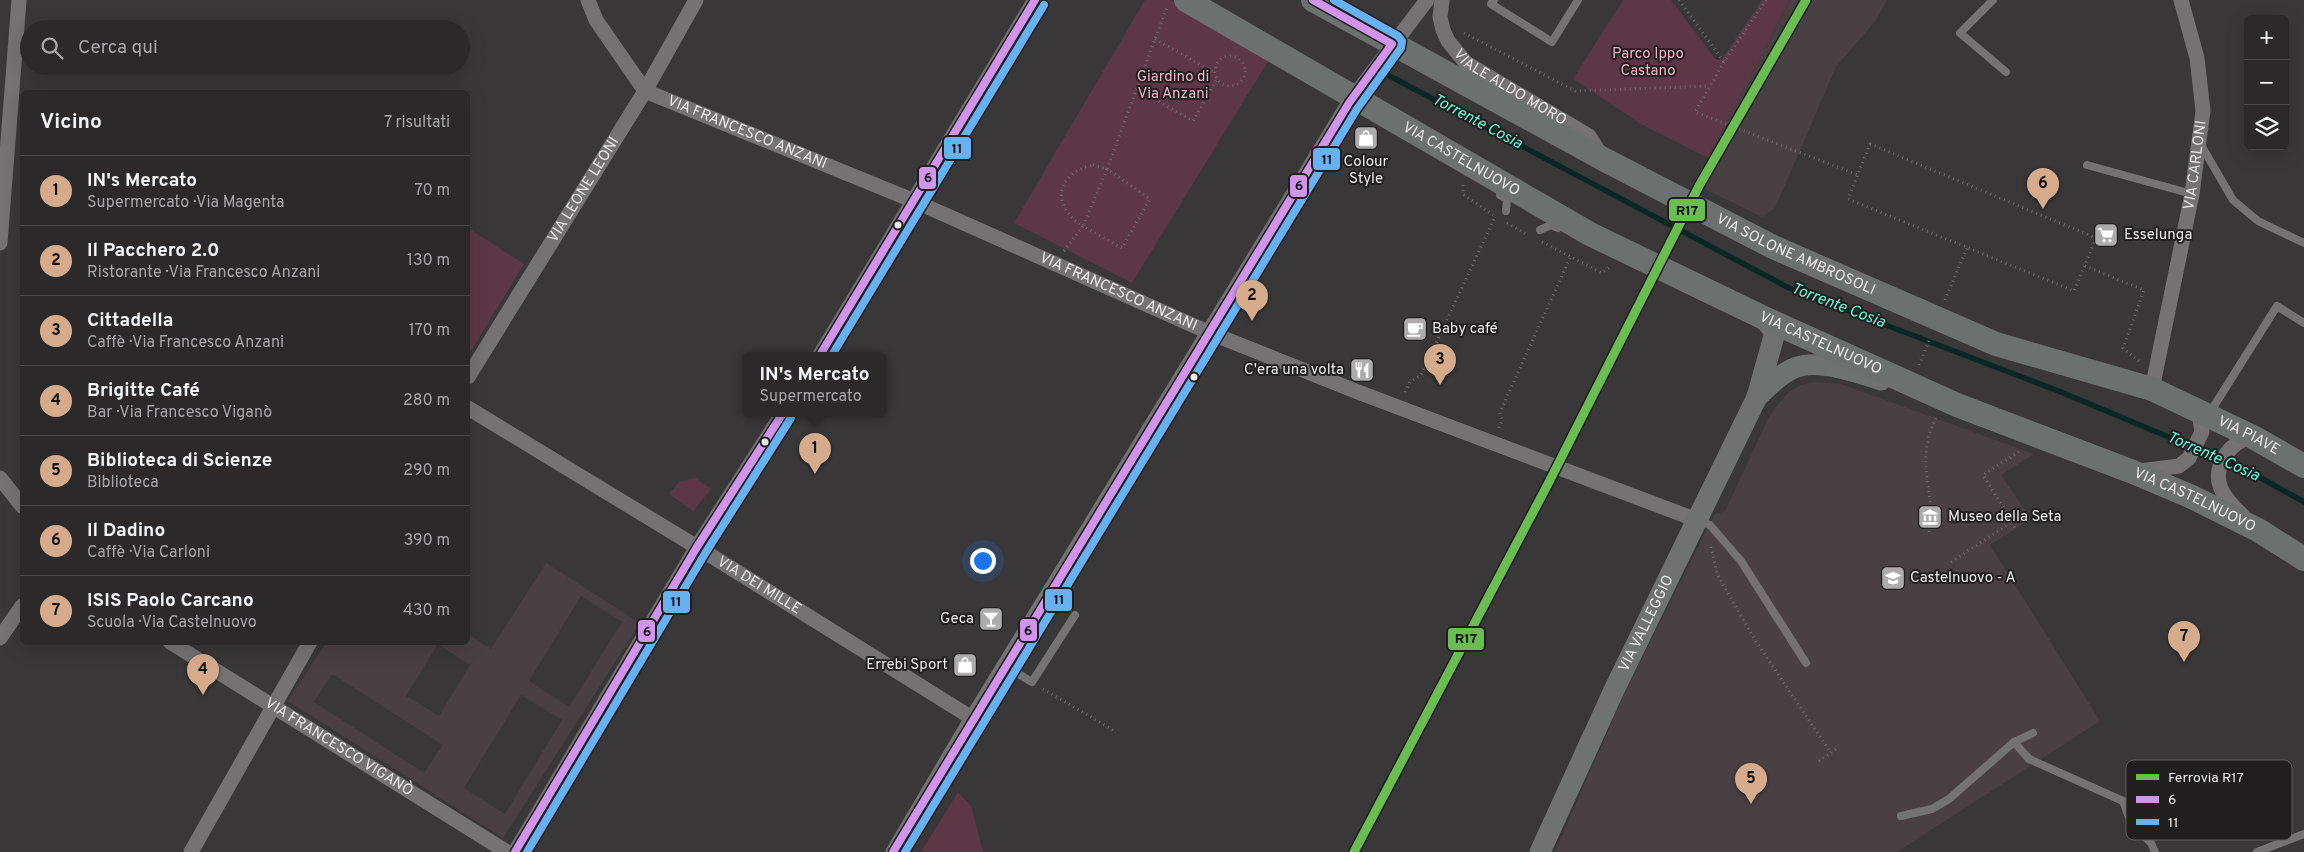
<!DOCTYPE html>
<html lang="it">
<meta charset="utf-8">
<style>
body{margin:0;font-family:Overpass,sans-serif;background:#373536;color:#f1f3f6}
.controls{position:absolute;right:15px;top:15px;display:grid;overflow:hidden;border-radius:8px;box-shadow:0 5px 20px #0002}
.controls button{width:45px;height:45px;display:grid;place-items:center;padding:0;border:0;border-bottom:1px solid #474547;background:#2b292a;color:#f1f3f6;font:25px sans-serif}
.you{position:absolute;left:982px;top:560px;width:18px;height:18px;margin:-12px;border:4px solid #fff;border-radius:50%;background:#1a73e8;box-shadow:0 0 0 8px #1a73e833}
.badge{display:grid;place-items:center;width:32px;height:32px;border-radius:50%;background:#d6ab8b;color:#111;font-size:16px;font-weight:700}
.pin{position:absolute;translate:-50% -41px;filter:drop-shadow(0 1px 2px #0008)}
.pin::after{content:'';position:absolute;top:26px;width:18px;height:15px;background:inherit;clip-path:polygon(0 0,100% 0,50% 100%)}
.popup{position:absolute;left:742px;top:352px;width:145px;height:65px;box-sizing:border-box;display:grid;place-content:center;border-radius:8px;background:#2b292a;filter:drop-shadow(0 1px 4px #0005);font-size:16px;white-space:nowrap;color:#a6a6a8}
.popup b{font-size:19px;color:#f1f3f6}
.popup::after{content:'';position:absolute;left:50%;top:100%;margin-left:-10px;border:10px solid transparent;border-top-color:#2b292a}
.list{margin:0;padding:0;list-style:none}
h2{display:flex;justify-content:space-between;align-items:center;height:65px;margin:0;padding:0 20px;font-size:21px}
h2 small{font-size:16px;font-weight:400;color:#a6a6a8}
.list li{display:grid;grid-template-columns:32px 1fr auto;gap:15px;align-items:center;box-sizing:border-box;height:70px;padding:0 20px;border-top:1px solid #474547}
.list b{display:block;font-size:19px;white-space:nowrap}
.list p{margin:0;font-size:16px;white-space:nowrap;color:#a6a6a8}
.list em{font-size:16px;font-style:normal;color:#a6a6a8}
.icon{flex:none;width:28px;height:28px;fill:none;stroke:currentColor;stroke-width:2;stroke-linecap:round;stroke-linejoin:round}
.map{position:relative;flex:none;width:2304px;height:852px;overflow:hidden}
.search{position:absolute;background:#2b292a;box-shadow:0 5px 20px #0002;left:20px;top:20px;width:450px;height:55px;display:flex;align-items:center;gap:12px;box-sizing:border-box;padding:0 18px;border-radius:28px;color:#a6a6a8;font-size:19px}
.panel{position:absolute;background:#2b292a;box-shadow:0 5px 20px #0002;left:20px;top:90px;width:450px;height:555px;border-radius:8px}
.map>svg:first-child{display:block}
.built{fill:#494043;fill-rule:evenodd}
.green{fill:#5d3745}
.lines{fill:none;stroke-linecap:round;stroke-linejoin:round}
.stream{stroke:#092823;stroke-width:5.5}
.path{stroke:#6f6d6e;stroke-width:3;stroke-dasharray:1 4;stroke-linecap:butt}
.lane{stroke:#747273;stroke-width:8}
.street{stroke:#747273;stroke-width:15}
.secondary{stroke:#707171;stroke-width:21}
.primary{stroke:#6c706f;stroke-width:24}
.bus-1-casing{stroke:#201e1e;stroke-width:11}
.bus-2-casing{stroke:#201e1e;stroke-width:11}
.bus-1{stroke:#d193ec;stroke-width:8}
.bus-2{stroke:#66b1f2;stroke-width:8}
.rail-1-casing{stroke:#201e1e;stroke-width:12}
.rail-1{stroke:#69bd51;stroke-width:9}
.bus-dot{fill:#ebe9ea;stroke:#201e1e;stroke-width:2}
.labels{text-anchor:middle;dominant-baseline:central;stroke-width:4;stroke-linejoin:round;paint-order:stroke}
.park-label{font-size:15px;fill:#f5b4c9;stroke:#201e1e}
.street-label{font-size:15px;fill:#ebe9ea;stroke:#201e1e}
.poi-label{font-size:15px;fill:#ebe9ea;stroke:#201e1e;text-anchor:start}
.water-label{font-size:16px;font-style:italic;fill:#64f9dc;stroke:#201e1e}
.key{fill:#201e1e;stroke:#5d5b5b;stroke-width:1}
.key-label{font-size:14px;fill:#ebe9ea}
.line-badge{stroke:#201e1e;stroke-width:2}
.pale-badge-label{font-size:14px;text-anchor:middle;font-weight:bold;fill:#111}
</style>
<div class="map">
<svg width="2304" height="852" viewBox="0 0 2304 852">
<rect width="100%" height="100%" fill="#393738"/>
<!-- built -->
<g class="built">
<path d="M1790 0H1887L1876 20 1836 67 1775 208 1762 217 1693 183 1708 158Z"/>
<path d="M1814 382 1841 384 2034 454 2001 475 2031 519 1990 545 2100 721 1897 852H1555L1625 692 1714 515 1725 511 1770 415 1779 403 1789 392 1801 385Z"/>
<path d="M546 563 640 623 503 838 288 701 326 643 468 642V634L491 649ZM581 596 622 622 569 707 529 681ZM438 644 470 665 439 716 406 696ZM332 674 443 745 424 773 314 702ZM521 695 562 720 505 814 464 788Z"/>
</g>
<!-- green -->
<g class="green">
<path d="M1145 0H1170L1270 58 1132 283 1014 223Z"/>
<path d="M1623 0H1671L1716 60 1722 59 1762 0H1790L1708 158 1641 124 1573 79Z"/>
<path d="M468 228 524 264 468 356Z"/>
<path d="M695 478 711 489 693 511 669 494 679 482Z"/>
<path d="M958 792 971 806 983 852H921Z"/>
</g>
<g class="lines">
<!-- stream -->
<path class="stream" d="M1388 75 1789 288 2056 390 2243 468 2304 502"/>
<!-- path -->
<g class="path">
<path d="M1679 0 1724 62"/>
<path d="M1766 0 1724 62 1695 112 1858 175"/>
<path d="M1464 33 1575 91 1709 86"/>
<path d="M1155 39 1215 73"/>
<circle cx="1230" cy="71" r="15"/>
<path d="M1137 89 1193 121 1217 79"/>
<path d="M1870 144 2096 238 2074 291 1848 199Z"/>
<path d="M1093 165 1107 169 1083 226C1050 206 1056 173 1093 165Z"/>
<path d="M1463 185V194L1493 215"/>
<path d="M1507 223 1528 235"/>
<path d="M1542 242 1602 273 1611 266"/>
<path d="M1064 251 1083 226 1122 248 1150 199 1107 169 1167 7"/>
<path d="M2085 266 2144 290 2123 348 2140 362"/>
<path d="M1945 300 1967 248"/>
<path d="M1919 365 1930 339"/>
<path d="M1405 392 1410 382 1421 375 1495 217"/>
<path d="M1499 428 1502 421 1500 412 1570 258"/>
<path d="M2012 522 2016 529"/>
<path d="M1929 532C1930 523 1932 511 1930 501 1926 469 1921 449 1936 418"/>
<path d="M1711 547 1717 574 1755 640 1831 753 1836 749"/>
<path d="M1951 562 2012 522 1983 475 2020 451"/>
<path d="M1043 689 1113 730"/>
<path d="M1819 761 1831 753"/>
</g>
<!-- lane -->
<g class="lane">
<path d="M1494 0 1491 4 1552 42 1578 0"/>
<path d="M1993 0 1960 33 2006 72"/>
<path d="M2201 145 2233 200 2258 221 2304 243"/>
<path d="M2087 165 2192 194"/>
<path d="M1500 195 1507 199 1506 211"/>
<path d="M1540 230 1551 225 1558 228"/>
<path d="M2209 414 2277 306 2304 323"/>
<path d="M1699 521 1710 525 1741 561 1806 663"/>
<path d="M1005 666 1032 682 1075 615"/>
<path d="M2033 733 2014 742 2029 759 2123 801 2131 823 2151 843 2155 852"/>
<path d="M1901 816 1932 809 1949 799 2014 742"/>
<path d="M2257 852 2304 834"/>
</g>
<!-- street -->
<g class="street">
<path id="s1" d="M588 0 596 20 645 91 912 200 1208 332 1358 392 1697 520"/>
<path id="s2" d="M1442 0 1440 17 1443 30 1448 41 1466 63 1589 136 1601 155"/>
<path d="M0 243 19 0"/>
<path d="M820 355 1035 0"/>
<path id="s3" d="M468 377 645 91 696 0"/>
<path id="s4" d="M2152 389 2192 194 2203 111 2197 58 2181 0"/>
<path id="s5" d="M468 408 697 547 972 718"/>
<path d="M2140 471 2179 466 2189 458 2202 432 2200 419 2194 409"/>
<path d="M0 478 22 506"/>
<path d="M2243 516C2223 497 2208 479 2227 453 2234 444 2241 439 2253 437"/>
<path d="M0 638 22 606"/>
<path id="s6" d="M170 642 507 852"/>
<path d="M191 852 310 642"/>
<path d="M515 852 697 547 783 413"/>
<path d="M893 852 972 718 1349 103 1427 0"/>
</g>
<!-- secondary -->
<g class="secondary">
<path d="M1757 397C1769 386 1782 372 1797 367 1819 359 1860 373 1881 380"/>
<path id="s7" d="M1540 852 1615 688 1757 397 1774 336 1773 330 1764 318"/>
</g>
<!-- primary -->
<g class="primary">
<path id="s8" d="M1186 0 1590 234 1764 318 1957 405 2133 472 2192 497 2258 530 2304 559"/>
<path id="s9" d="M1313 0 1605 160 1773 247 1996 344 2152 389 2253 437 2304 466"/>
</g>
<defs>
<g id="bus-1">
<path d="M820 355 1035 0"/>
<path d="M515 852 697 547 783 413"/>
<path d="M893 852 1349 103 1392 44 1313 0"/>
</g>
<g id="bus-2">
<path d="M832 355 1044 5"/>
<path d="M527 852 706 552 791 418"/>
<path d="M905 852 1357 109 1401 48 1402 41 1398 36 1334 0"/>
</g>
</defs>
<!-- bus-1 casing -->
<use href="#bus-1" class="bus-1-casing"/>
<!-- bus-2 casing -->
<use href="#bus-2" class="bus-2-casing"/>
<!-- bus-1 -->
<use href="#bus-1" class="bus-1"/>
<!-- bus-2 -->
<use href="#bus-2" class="bus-2"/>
<defs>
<path id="rail-1" d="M1354 852 1549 482 1699 186 1806 0"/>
</defs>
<!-- rail-1 casing -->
<use href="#rail-1" class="rail-1-casing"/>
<!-- rail-1 -->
<use href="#rail-1" class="rail-1"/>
</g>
<!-- icons -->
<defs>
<symbol id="shop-square" viewBox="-11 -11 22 22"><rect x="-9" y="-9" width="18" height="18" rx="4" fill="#adabac" stroke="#201e1e"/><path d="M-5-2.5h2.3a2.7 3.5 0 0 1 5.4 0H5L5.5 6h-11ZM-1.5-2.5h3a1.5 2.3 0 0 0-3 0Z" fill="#fff"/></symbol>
<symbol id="supermarket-square" viewBox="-11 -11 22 22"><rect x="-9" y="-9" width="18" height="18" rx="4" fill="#adabac" stroke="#201e1e"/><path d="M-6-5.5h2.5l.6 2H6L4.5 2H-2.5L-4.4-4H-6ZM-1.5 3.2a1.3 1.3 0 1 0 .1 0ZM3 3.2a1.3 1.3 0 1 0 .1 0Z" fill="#fff"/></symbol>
<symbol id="cafe-square" viewBox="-11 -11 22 22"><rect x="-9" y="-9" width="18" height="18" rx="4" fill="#adabac" stroke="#201e1e"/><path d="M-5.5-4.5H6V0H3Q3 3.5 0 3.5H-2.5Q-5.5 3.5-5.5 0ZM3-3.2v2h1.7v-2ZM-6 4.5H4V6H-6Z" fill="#fff"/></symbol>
<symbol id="restaurant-square" viewBox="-11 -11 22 22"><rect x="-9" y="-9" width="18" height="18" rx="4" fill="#adabac" stroke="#201e1e"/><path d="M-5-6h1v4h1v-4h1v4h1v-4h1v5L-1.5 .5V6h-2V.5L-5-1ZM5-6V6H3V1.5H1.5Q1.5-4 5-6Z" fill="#fff"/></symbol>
<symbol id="museum-square" viewBox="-11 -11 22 22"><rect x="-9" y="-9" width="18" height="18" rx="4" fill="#adabac" stroke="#201e1e"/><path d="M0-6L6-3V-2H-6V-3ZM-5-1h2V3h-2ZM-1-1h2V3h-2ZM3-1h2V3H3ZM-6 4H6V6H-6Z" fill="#fff"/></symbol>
<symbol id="university-square" viewBox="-11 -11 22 22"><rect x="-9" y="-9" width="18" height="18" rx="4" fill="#adabac" stroke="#201e1e"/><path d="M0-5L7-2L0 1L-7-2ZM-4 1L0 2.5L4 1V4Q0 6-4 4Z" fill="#fff"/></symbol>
<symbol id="bar-square" viewBox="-11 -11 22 22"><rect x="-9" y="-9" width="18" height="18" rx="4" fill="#adabac" stroke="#201e1e"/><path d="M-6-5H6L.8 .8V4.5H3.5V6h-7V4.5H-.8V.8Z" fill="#fff"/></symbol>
</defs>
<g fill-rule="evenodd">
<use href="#shop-square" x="1352" y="124" width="28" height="28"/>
<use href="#supermarket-square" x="2092" y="221" width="28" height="28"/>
<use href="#cafe-square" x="1401" y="315" width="28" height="28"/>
<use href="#restaurant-square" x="1348" y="356" width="28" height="28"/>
<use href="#museum-square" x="1916" y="503" width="28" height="28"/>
<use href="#university-square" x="1879" y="564" width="28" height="28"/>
<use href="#bar-square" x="977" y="605" width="28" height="28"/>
<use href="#shop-square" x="951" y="651" width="28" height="28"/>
</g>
<!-- markers -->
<g class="bus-dot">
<circle cx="898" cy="225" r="4.5"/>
<circle cx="1194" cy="377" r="4.5"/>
<circle cx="765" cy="442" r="4.5"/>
</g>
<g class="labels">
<!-- park labels -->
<g class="park-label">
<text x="1648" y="54">Parco Ippo<tspan x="1648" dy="17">Castano</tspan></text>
<text x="1173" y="77">Giardino di<tspan x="1173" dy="17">Via Anzani</tspan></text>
</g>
<!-- street labels -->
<g class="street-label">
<text stroke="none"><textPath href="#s2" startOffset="121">VIALE ALDO MORO</textPath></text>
<text stroke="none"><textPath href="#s1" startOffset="218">VIA FRANCESCO ANZANI</textPath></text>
<text stroke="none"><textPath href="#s8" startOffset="318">VIA CASTELNUOVO</textPath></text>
<text stroke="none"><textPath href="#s4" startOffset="228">VIA CARLONI</textPath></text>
<text stroke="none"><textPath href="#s3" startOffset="220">VIA LEONE LEONI</textPath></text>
<text stroke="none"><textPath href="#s9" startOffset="546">VIA SOLONE AMBROSOLI</textPath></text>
<text stroke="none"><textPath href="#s1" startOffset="622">VIA FRANCESCO ANZANI</textPath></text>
<text stroke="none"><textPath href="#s8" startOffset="722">VIA CASTELNUOVO</textPath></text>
<text stroke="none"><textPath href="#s9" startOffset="1035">VIA PIAVE</textPath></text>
<text stroke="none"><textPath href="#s8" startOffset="1128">VIA CASTELNUOVO</textPath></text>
<text stroke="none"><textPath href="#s5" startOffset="341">VIA DEI MILLE</textPath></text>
<text stroke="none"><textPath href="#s7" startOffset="252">VIA VALLEGGIO</textPath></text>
<text stroke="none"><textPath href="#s6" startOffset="199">VIA FRANCESCO VIGANÒ</textPath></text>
</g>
<!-- poi labels -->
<g class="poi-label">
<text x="1366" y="162" text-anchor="middle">Colour<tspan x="1366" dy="17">Style</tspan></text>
<text x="2124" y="235">Esselunga</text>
<text x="1432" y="329">Baby café</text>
<text x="1344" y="370" text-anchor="end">C'era una volta</text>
<text x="1948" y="517">Museo della Seta</text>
<text x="1910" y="578">Castelnuovo - A</text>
<text x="974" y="619" text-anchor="end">Geca</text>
<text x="948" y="665" text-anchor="end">Errebi Sport</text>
</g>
<!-- water labels -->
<g class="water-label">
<text transform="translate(1477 122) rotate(28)">Torrente Cosia</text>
<text transform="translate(1838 306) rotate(21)">Torrente Cosia</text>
<text transform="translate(2213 457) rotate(24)">Torrente Cosia</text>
</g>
</g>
<!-- legend -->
<rect x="2126" y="760" width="166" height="80" rx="8" class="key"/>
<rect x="2136" y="774" width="23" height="6" fill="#69bd51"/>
<rect x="2136" y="796" width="23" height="7" fill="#d193ec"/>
<rect x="2136" y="819" width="23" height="6" fill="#66b1f2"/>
<g class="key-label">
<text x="2168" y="782">Ferrovia R17</text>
<text x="2168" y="804">6</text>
<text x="2168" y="827">11</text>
</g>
<g class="line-badge">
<rect x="943" y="136" width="29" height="24" rx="5" fill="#66b1f2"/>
<rect x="1312" y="147" width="29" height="24" rx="5" fill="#66b1f2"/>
<rect x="918" y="166" width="19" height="24" rx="5" fill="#d193ec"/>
<rect x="1289" y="174" width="19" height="24" rx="5" fill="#d193ec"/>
<rect x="1668" y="198" width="38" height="24" rx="5" fill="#69bd51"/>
<rect x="1044" y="588" width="29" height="24" rx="5" fill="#66b1f2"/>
<rect x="662" y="590" width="29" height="24" rx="5" fill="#66b1f2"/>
<rect x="1019" y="618" width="19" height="24" rx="5" fill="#d193ec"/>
<rect x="637" y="619" width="19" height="24" rx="5" fill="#d193ec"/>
<rect x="1447" y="627" width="38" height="24" rx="5" fill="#69bd51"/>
</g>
<g class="pale-badge-label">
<text x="957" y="153">11</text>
<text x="1327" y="164">11</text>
<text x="928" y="182">6</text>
<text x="1299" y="190">6</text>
<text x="1687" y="215">R17</text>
<text x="1059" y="604">11</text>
<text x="676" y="606">11</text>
<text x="1028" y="635">6</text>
<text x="647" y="636">6</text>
<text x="1466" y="643">R17</text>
</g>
</svg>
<div class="controls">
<button>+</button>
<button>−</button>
<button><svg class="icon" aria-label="layers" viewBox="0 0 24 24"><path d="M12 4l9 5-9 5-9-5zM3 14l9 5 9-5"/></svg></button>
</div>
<div class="you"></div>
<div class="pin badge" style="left:815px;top:474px">1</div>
<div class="popup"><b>IN's Mercato</b>Supermercato</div>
<div class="pin badge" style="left:1252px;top:321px">2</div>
<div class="pin badge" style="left:1440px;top:385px">3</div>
<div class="pin badge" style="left:203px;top:695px">4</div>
<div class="pin badge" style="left:1751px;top:804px">5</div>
<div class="pin badge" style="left:2043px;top:209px">6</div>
<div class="pin badge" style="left:2184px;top:662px">7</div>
<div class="search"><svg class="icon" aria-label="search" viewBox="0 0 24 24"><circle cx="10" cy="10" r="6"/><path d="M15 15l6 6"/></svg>Cerca qui</div>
<section class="panel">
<h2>Vicino<small>7 risultati</small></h2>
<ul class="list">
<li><span class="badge">1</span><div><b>IN's Mercato</b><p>Supermercato · Via Magenta</p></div><em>70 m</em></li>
<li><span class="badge">2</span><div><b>Il Pacchero 2.0</b><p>Ristorante · Via Francesco Anzani</p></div><em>130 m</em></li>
<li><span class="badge">3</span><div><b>Cittadella</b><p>Caffè · Via Francesco Anzani</p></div><em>170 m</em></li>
<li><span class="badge">4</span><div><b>Brigitte Café</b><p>Bar · Via Francesco Viganò</p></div><em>280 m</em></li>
<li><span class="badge">5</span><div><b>Biblioteca di Scienze</b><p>Biblioteca</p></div><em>290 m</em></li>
<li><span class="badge">6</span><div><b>Il Dadino</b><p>Caffè · Via Carloni</p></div><em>390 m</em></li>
<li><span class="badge">7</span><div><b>ISIS Paolo Carcano</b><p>Scuola · Via Castelnuovo</p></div><em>430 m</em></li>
</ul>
</section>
</div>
